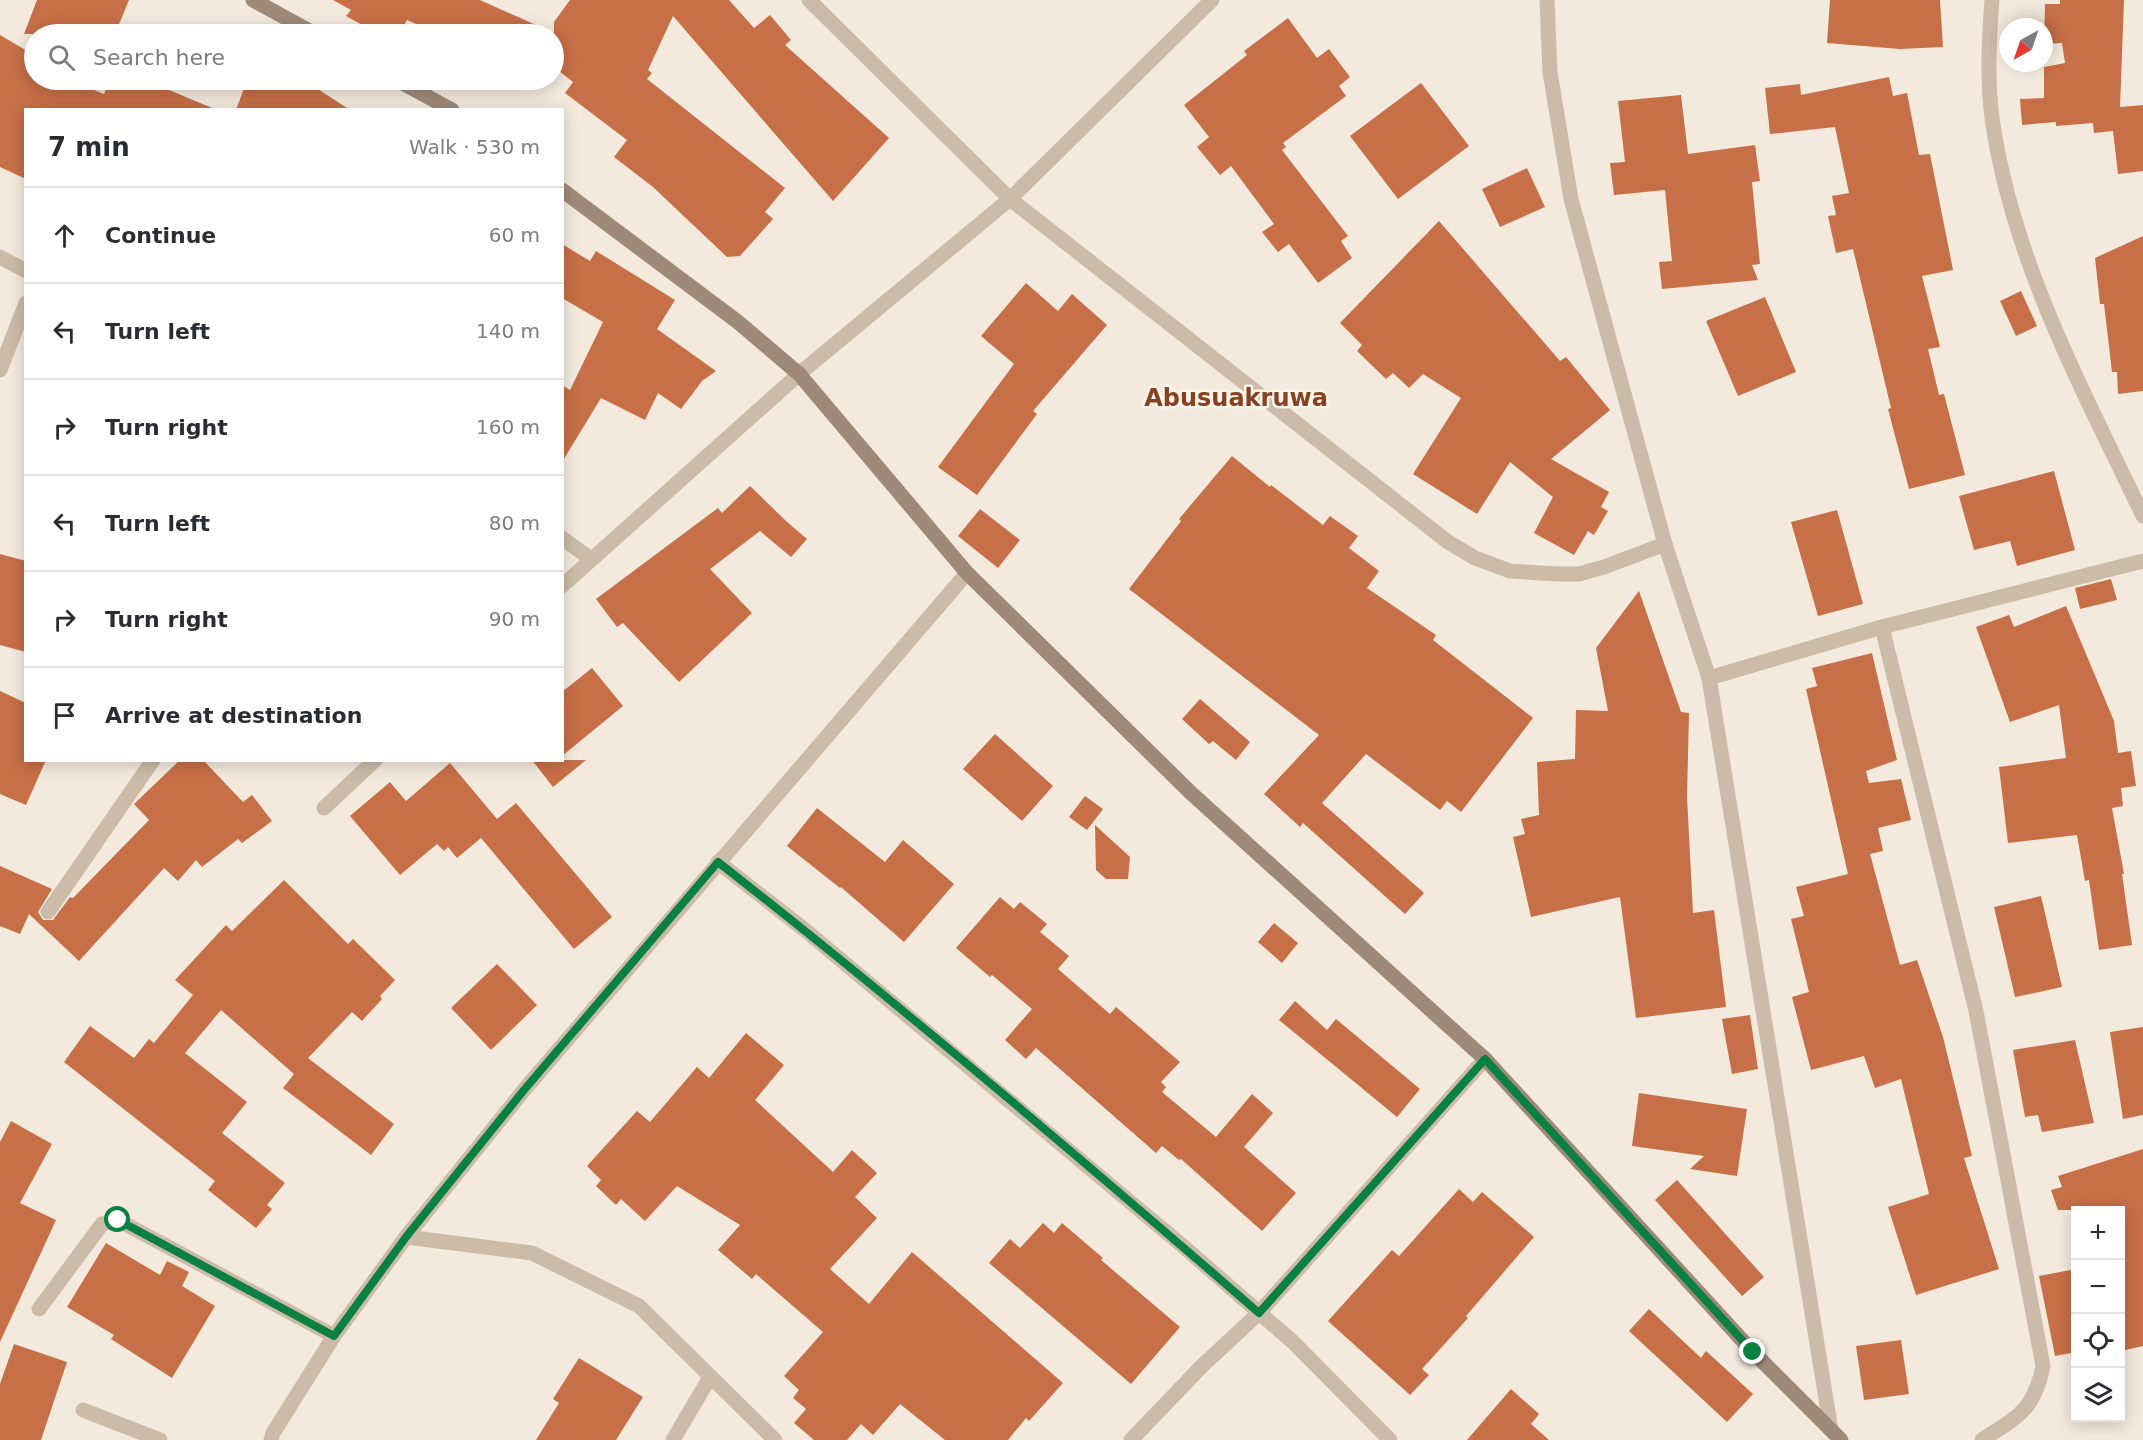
<!DOCTYPE html>
<meta charset="utf-8">
<style>
body{margin:0;font-family:"DejaVu Sans",sans-serif;background:#f7f7f7;color:#2b2b33}
.controls{position:absolute;right:18px;bottom:18px;display:grid;overflow:hidden;border-radius:0px;box-shadow:0 3px 15px #0003}
.controls button{width:54px;height:54px;display:grid;place-items:center;padding:0;border:0;border-bottom:2px solid #e1e1e2;background:#fff;color:#2b2b33;font:30px sans-serif}
.compass{position:absolute;left:1999px;top:18px;width:54px;height:54px;border-radius:50%;background:#fff;box-shadow:0 3px 15px #0003;rotate:220deg}
.stop{position:absolute;width:18px;height:18px;margin:-14px;border:4px solid #0b8043;border-radius:50%;background:#fff}
.stop.end{background:#0b8043;border-color:#fff;box-shadow:0 2px 6px #0008}
.list{margin:0;padding:0;list-style:none}
h2{display:flex;justify-content:space-between;align-items:center;height:78px;margin:0;padding:0 24px;font-size:26px}
h2 small{font-size:20px;font-weight:400;color:#7c7c81}
.list li{display:grid;grid-template-columns:39px 1fr auto;gap:18px;align-items:center;box-sizing:border-box;height:96px;padding:0 24px;border-top:2px solid #e1e1e2}
.list b{display:block;font-size:22px;white-space:nowrap}
.list em{font-size:20px;font-style:normal;color:#7c7c81}
.icon{flex:none;width:33px;height:33px;fill:none;stroke:currentColor;stroke-width:2;stroke-linecap:round;stroke-linejoin:round}
.map{position:relative;flex:none;width:2143px;height:1440px;overflow:hidden}
.search{position:absolute;background:#fff;box-shadow:0 3px 15px #0003;left:24px;top:24px;width:540px;height:66px;display:flex;align-items:center;gap:15px;box-sizing:border-box;padding:0 21px;border-radius:33px;color:#7c7c81;font-size:22px}
.panel{position:absolute;background:#fff;box-shadow:0 3px 15px #0003;left:24px;top:108px;width:540px;height:654px;border-radius:0px}
.map>svg:first-child{display:block}
.building{fill:#c76f47}
.lines{fill:none;stroke-linecap:round;stroke-linejoin:round}
.street{stroke:#cbbba8;stroke-width:15}
.secondary{stroke:#9f8a7a;stroke-width:15}
.route{stroke:#0b8043;stroke-width:8}
.labels{text-anchor:middle;dominant-baseline:central;stroke-width:5;stroke-linejoin:round;paint-order:stroke}
.district-label{font-size:24px;font-weight:bold;fill:#884121;stroke:#faf4e9}
</style>
<div class="map">
<svg width="2143" height="1440" viewBox="0 0 2143 1440">
<rect width="100%" height="100%" fill="#f3eadd"/>
<!-- building -->
<g class="building">
<path d="M37 0H129L115 34H24Z"/>
<path d="M333 0H480L554 33V22L570 0H729L754 28 770 15 791 40 785 45 889 138 833 201 673 16 648 70 652 73 647 79 785 188 765 212 773 219 740 256 727 257 653 187 614 157 627 140 565 93 573 82 554 67V34H439L407 20 399 34H395L378 25 375 32 346 16 351 10Z"/>
<path d="M1830 0H1940L1943 47 1900 49 1827 43Z"/>
<path d="M2060 0H2124L2120 107 2143 105V171L2118 174 2113 131 2094 133 2093 123 2056 126V122L2022 125 2020 99 2044 98V67L2065 63 2062 43 2044 44 2045 4H2060Z"/>
<path d="M1288 18 1317 58 1329 49 1350 77 1339 86 1346 96 1283 143 1286 147 1282 150 1348 236 1341 241 1352 258 1318 283 1289 244 1278 252 1262 232 1274 224 1231 166 1220 175 1197 147 1209 137 1184 105 1247 55 1244 51Z"/>
<path d="M0 35 34 55V80H70L104 94 110 80H145L217 110H26V179L0 167Z"/>
<path d="M1889 77 1893 96 1907 93 1919 155 1930 154 1953 270 1922 276 1940 347 1928 349 1939 395 1944 394 1965 475 1909 489 1888 409 1891 408 1853 249 1836 253 1828 216 1836 215 1832 196 1849 193 1835 127 1770 134 1765 88 1800 84 1801 95Z"/>
<path d="M247 80H304L350 110H236Z"/>
<path d="M1421 83 1469 146 1398 199 1350 136Z"/>
<path d="M1681 95 1688 154 1755 145 1760 181 1752 182 1760 264 1752 265 1758 280 1662 289 1659 262 1672 261 1665 190 1614 195 1610 163 1625 162 1618 101Z"/>
<path d="M1527 168 1545 207 1500 227 1482 189Z"/>
<path d="M1439 221 1560 361 1566 357 1610 410 1551 459 1609 492 1601 507 1608 511 1594 535 1588 531 1574 555 1534 533 1553 497 1510 462 1477 514 1413 474 1461 398 1423 374 1409 388 1393 373 1386 379 1357 351 1362 345 1340 323Z"/>
<path d="M2143 236V391L2118 394 2117 372H2112L2104 304H2100L2095 258Z"/>
<path d="M562 244 590 261 596 251 675 300 657 329 716 371 702 381 681 409 658 393 645 420 601 398 562 462V385L570 390 603 322 562 298Z"/>
<path d="M1026 283 1058 311 1072 294 1107 325 1033 411 1037 414 977 495 938 467 1014 364 981 336Z"/>
<path d="M2021 291 2037 326 2016 336 2000 301Z"/>
<path d="M1765 297 1796 372 1738 396 1706 321Z"/>
<path d="M1232 456 1270 487 1271 485 1323 525 1330 516 1358 536 1349 548 1379 571 1367 588 1436 635 1433 640 1533 718 1461 812 1447 801 1440 810 1366 754 1322 803 1424 893 1405 914 1303 823 1300 827 1264 794 1319 735 1129 589 1181 521 1179 519Z"/>
<path d="M2054 471 2075 550 2017 566 2010 541 1974 550 1959 496Z"/>
<path d="M750 486 786 521 807 539 791 557 760 531 710 569 752 613 679 682 623 623 617 627 596 599 718 508 722 513Z"/>
<path d="M980 509 1020 540 998 568 958 536Z"/>
<path d="M1837 510 1863 604 1818 616 1791 522Z"/>
<path d="M0 554 26 561V652L0 645Z"/>
<path d="M2111 579 2117 600 2080 609 2075 588Z"/>
<path d="M1639 591 1681 712 1689 713 1687 797 1693 913 1714 910 1726 1007 1636 1018 1620 897 1531 917 1513 837 1525 834 1521 819 1539 815 1537 762 1575 759 1576 710 1608 711 1596 648Z"/>
<path d="M2066 606 2114 721 2118 753 2131 751 2136 786 2121 788 2123 806 2112 808 2124 874H2122L2132 945 2099 950 2089 880 2085 881 2077 835 2008 843 1999 767 2066 758 2059 705 2010 722 1976 627 2009 615 2014 627Z"/>
<path d="M1872 653 1897 760 1866 771 1869 783 1901 779 1911 820 1878 828 1883 851 1870 854 1900 965 1917 960 1943 1037 1972 1156 1964 1158 1999 1269 1916 1295 1888 1207 1929 1194 1901 1079 1875 1088 1864 1056 1811 1070 1792 997 1809 992 1791 919 1804 916 1796 887 1848 874 1806 689 1817 686 1812 668Z"/>
<path d="M592 668 623 706 562 756V692Z"/>
<path d="M0 691 26 703V760H46L26 805 0 794Z"/>
<path d="M1200 699 1250 742 1236 760 1213 741 1209 744 1182 719Z"/>
<path d="M995 734 1053 786 1022 821 963 769Z"/>
<path d="M180 760H203L243 802 252 795 272 821 242 843 238 839 202 867 196 860 178 881 164 868 79 961 29 914 20 934 0 926V866L52 889 38 912 43 920H53L70 897 73 898 149 820 134 804Z"/>
<path d="M532 760H586L553 787Z"/>
<path d="M450 763 497 819 516 803 612 917 574 949 481 838 457 858 448 847 444 851 437 844 400 875 350 816 390 782 406 801Z"/>
<path d="M1085 796 1103 809 1087 830 1069 817Z"/>
<path d="M817 808 885 862 903 840 954 884 904 942 841 887 840 888 787 846Z"/>
<path d="M1095 825 1130 857 1128 879H1106L1096 870Z"/>
<path d="M284 880 348 944 353 939 395 980 380 996 382 999 362 1021 352 1012 308 1058 394 1124 371 1155 283 1088 294 1074 221 1010 185 1053 247 1102 222 1133 285 1183 267 1205 272 1209 256 1228 208 1190 215 1181 64 1062 90 1026 134 1058 149 1039 154 1043 193 995 175 980 226 925 232 931Z"/>
<path d="M2041 896 2062 987 2015 997 1994 907Z"/>
<path d="M1000 897 1014 909 1020 902 1047 924 1040 932 1069 956 1058 969 1110 1014 1116 1007 1180 1062 1161 1082 1166 1087 1162 1092 1216 1137 1252 1094 1273 1113 1244 1147 1296 1193 1262 1231 1181 1159 1179 1160 1162 1146 1156 1153 1036 1048 1026 1059 1005 1040 1032 1009 992 975 990 977 956 948Z"/>
<path d="M1274 923 1298 943 1282 963 1258 942Z"/>
<path d="M497 964 537 1005 491 1050 451 1008Z"/>
<path d="M1295 1001 1327 1030 1336 1019 1420 1089 1397 1117 1279 1020Z"/>
<path d="M1750 1015 1758 1069 1732 1074 1722 1019Z"/>
<path d="M2143 1027V1115L2123 1119 2110 1032Z"/>
<path d="M746 1033 784 1065 755 1100 833 1172 852 1150 877 1173 855 1197 877 1218 830 1269 869 1304 912 1252 1063 1383 1029 1421 1026 1418 1008 1440H945L900 1404 873 1435 861 1424 847 1440H814L794 1423 806 1409 793 1398 799 1390 784 1376 823 1332 756 1274 752 1279 718 1250 740 1225 677 1186 645 1221 621 1199 616 1205 596 1186 601 1180 587 1166 637 1111 650 1122 697 1067 709 1078Z"/>
<path d="M2075 1040 2094 1123 2042 1132 2038 1115 2025 1117 2013 1050Z"/>
<path d="M1639 1093 1747 1109 1737 1176 1690 1169 1704 1156 1632 1146Z"/>
<path d="M11 1121 52 1144 20 1203 56 1220 0 1342V1142Z"/>
<path d="M2143 1149V1346L2121 1351V1210H2058L2051 1190 2062 1187 2058 1176Z"/>
<path d="M1677 1180 1764 1277 1742 1296 1655 1200Z"/>
<path d="M1459 1189 1473 1202 1482 1192 1534 1237 1466 1316 1468 1318 1422 1369 1429 1375 1410 1395 1328 1321 1392 1250 1399 1256Z"/>
<path d="M1043 1223 1054 1233 1062 1223 1103 1258 1101 1260 1180 1327 1131 1384 989 1263 1010 1239 1020 1248Z"/>
<path d="M106 1243 160 1275 167 1261 189 1272 182 1286 215 1306 172 1378 111 1339 114 1335 67 1307Z"/>
<path d="M2076 1269V1352L2055 1356 2039 1276Z"/>
<path d="M1649 1309 1701 1358 1706 1351 1753 1394 1727 1422 1629 1331Z"/>
<path d="M1901 1340 1909 1394 1864 1400 1856 1346Z"/>
<path d="M14 1344 67 1362 41 1440H0V1384Z"/>
<path d="M579 1358 643 1397 616 1440H536L559 1403 553 1399Z"/>
<path d="M1511 1389 1539 1414 1531 1424 1549 1440H1467Z"/>
</g>
<g class="lines">
<!-- street -->
<g class="street">
<path d="M809 0 1010 199 1448 542 1475 558 1510 571 1557 574H1579L1604 567 1665 544"/>
<path d="M1547 0 1550 72 1571 199 1665 544 1709 678 1831 1430"/>
<path d="M1992 0C1989 39 1987 78 1992 118 2012 260 2082 388 2143 516"/>
<path d="M0 257 26 271"/>
<path d="M0 370 26 303"/>
<path d="M562 538 591 559"/>
<path d="M562 586 799 374 1010 199 1212 0"/>
<path d="M1882 627 1976 1011 2043 1366C2034 1411 2017 1417 1982 1440"/>
<path d="M1709 678 1882 627 2143 561"/>
<path d="M324 808 375 760"/>
<path d="M718 862 805 930 1184 1247 1293 1342 1390 1440"/>
<path d="M48 912 153 760"/>
<path d="M406 1237 532 1253 639 1306 775 1440"/>
<path d="M39 1309 102 1224 118 1220 334 1336"/>
<path d="M83 1410 160 1440"/>
<path d="M271 1440 273 1433 334 1336 406 1237 524 1090 967 573"/>
<path d="M673 1440 710 1377"/>
<path d="M1131 1440 1202 1366 1259 1313 1485 1059"/>
</g>
<!-- secondary -->
<g class="secondary">
<path d="M253 0 315 34"/>
<path d="M397 80 452 110"/>
<path d="M562 190 738 322 799 374 967 573 1191 793 1485 1059 1753 1352 1841 1440"/>
</g>
</g>
<g class="lines">
<!-- route -->
<path class="route" d="M118 1220 334 1336 406 1237 524 1090 718 862C903 1007 1082 1159 1259 1313L1485 1059 1753 1352"/>
</g>
<g class="labels">
<!-- district labels -->
<g class="district-label">
<text x="1236" y="398">Abusuakruwa</text>
</g>
</g>
</svg>
<div class="controls">
<button>+</button>
<button>−</button>
<button><svg class="icon" aria-label="locate" viewBox="0 0 24 24"><circle cx="12" cy="12" r="6"/><path d="M12 2v4M12 18v4M2 12h4M18 12h4"/></svg></button>
<button><svg class="icon" aria-label="layers" viewBox="0 0 24 24"><path d="M12 4l9 5-9 5-9-5zM3 14l9 5 9-5"/></svg></button>
</div>
<svg class="compass" viewBox="-18 -18 36 36"><path d="M0-13l5 13h-10z" fill="#e53935"/><path d="M0 13l5-13h-10z" fill="#7c7c81"/></svg>
<div class="stop" style="left:118px;top:1220px"></div>
<div class="stop end" style="left:1753px;top:1352px"></div>
<div class="search"><svg class="icon" aria-label="search" viewBox="0 0 24 24"><circle cx="10" cy="10" r="6"/><path d="M15 15l6 6"/></svg>Search here</div>
<section class="panel">
<h2>7 min<small>Walk · 530 m</small></h2>
<ul class="list">
<li><svg class="icon" aria-label="ahead" viewBox="0 0 24 24"><path d="M12 20V5M6 11l6-6 6 6"/></svg><div><b>Continue</b></div><em>60 m</em></li>
<li><svg class="icon" aria-label="left" viewBox="0 0 24 24"><path d="M17 20v-9H6M10 6l-5 5 5 5"/></svg><div><b>Turn left</b></div><em>140 m</em></li>
<li><svg class="icon" aria-label="right" viewBox="0 0 24 24"><path d="M7 20v-9h11M14 6l5 5-5 5"/></svg><div><b>Turn right</b></div><em>160 m</em></li>
<li><svg class="icon" aria-label="left" viewBox="0 0 24 24"><path d="M17 20v-9H6M10 6l-5 5 5 5"/></svg><div><b>Turn left</b></div><em>80 m</em></li>
<li><svg class="icon" aria-label="right" viewBox="0 0 24 24"><path d="M7 20v-9h11M14 6l5 5-5 5"/></svg><div><b>Turn right</b></div><em>90 m</em></li>
<li><svg class="icon" aria-label="arrive" viewBox="0 0 24 24"><path d="M6 21V4h12l-3 4 3 4H6"/></svg><div><b>Arrive at destination</b></div></li>
</ul>
</section>
</div>
